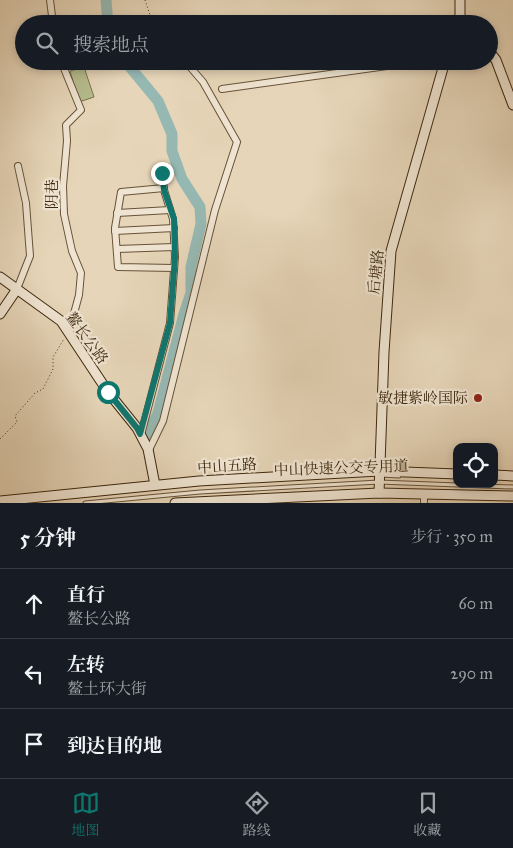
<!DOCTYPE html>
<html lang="zh">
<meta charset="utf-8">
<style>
body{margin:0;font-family:"IM FELL Great Primer","Noto Serif SC",serif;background:#242831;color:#f1f3f6}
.controls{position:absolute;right:15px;bottom:15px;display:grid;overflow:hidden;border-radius:10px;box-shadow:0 2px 8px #0003}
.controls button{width:45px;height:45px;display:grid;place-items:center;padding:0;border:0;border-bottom:1px solid #363941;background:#171b24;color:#f1f3f6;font:25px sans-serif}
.stop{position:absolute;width:15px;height:15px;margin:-11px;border:4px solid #0f766e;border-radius:50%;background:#fff}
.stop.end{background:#0f766e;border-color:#fff;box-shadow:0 1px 5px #0008}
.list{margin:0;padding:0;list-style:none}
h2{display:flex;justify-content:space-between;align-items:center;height:65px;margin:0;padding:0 20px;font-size:21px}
h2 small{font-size:16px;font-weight:400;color:#9ea1a6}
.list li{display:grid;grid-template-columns:32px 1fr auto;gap:15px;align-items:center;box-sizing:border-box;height:70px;padding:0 20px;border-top:1px solid #363941}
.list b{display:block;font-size:19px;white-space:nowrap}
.list p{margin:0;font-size:16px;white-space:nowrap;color:#9ea1a6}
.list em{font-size:16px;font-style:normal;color:#9ea1a6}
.icon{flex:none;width:28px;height:28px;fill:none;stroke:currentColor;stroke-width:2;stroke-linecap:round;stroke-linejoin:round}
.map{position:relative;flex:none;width:513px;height:503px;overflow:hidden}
.search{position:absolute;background:#171b24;box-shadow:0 2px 8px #0003;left:15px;right:15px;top:15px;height:55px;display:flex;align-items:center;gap:12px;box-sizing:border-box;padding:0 18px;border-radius:28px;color:#9ea1a6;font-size:19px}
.sheet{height:275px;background:#171b24}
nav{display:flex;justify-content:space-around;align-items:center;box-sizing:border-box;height:70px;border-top:1px solid #363941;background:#171b24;font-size:14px;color:#9ea1a6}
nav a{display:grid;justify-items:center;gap:2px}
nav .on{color:#0f766e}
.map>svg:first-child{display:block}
.green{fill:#b6bd8e;stroke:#7a724e}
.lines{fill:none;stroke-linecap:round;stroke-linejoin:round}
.river{stroke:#96b8b2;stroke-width:11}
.lane-casing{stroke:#675238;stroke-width:5}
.street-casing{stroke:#675238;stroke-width:8}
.secondary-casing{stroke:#3d270d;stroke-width:11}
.path{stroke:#3d270d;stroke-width:1;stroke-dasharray:1 2.5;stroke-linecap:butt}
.lane{stroke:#efe4d1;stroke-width:3}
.street{stroke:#efe4d1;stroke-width:6}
.secondary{stroke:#efe4d1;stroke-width:9}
.route{stroke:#0f766e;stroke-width:6}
.poi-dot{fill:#8f2418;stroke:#efe4d1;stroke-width:2}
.labels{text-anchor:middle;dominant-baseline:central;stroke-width:4.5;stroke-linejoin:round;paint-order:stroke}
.street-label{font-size:15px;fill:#3d270d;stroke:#efe4d1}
.poi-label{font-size:15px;fill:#3d270d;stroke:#efe4d1;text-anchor:end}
</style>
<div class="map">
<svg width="513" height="503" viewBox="0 0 513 503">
<rect width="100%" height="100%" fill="#e6d5b8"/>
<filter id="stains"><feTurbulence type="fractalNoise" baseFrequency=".004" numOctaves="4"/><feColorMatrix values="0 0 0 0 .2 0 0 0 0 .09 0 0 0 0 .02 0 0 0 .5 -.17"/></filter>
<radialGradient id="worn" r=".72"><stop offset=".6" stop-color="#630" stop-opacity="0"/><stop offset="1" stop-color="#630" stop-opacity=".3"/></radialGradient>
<!-- green -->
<path class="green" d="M84 67 94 97 79 102 70 71Z"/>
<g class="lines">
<!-- river -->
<g class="river">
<path d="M106 0 108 24"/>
<path d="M125 61 158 101 172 134V151L182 179 200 207 201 224 191 267V293L184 314 158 413 147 437"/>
</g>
<defs>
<g id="lane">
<path d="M380 475 399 476"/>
<path d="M85 503 200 492 379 482 513 487"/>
</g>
<g id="street">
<path d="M50 0 53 24"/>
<path d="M61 61 81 110 66 125 67 141 63 186 64 214 72 251 81 273 79 295 69 332"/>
<path d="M62 65 114 61"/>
<path d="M222 89 423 61"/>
<path d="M164 188 121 192 115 228 118 267 174 268"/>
<path d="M117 213 170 210"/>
<path d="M115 231 174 228"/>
<path d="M117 249 174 247"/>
<path d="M17 289 30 256 26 203 18 166"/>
<path d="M141 435 170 323 175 257 173 219 164 190 162 173"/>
<path d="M148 452 163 421 215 210 237 142 203 82 185 61"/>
<path d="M424 503V494"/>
</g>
<g id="secondary">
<path d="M457 24 460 15V0"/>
<path d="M489 51 496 60 513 105"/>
<path d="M0 277 61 321 108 392 137 428 148 449 155 485"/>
<path d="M0 314 17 289"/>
<path d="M494 475 513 476"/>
<path d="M379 493 384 352 391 251 445 61"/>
<path d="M0 501 199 481 379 471 457 474"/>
<path d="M175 503 379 493 513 496"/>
</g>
</defs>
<!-- lane casing -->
<use href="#lane" class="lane-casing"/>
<!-- street casing -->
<use href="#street" class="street-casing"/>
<!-- secondary casing -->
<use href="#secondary" class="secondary-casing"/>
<!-- path -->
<g class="path">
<path d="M145 0 153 24"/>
<path d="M0 439 17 422 15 416 35 393 43 389 53 369V357L64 339"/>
</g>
<!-- lane -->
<use href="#lane" class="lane"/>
<!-- street -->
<use href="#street" class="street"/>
<!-- secondary -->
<use href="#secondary" class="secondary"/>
</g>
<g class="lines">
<!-- route -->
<path class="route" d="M108 392 137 428 140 434 170 323 175 257 174 219 164 190 162 173"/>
</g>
<!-- markers -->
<circle class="poi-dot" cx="478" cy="398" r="5"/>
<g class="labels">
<!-- street labels -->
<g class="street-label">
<text transform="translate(52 194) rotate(-90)">阴巷</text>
<text transform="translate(376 272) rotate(-84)">后塘路</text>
<text transform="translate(87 338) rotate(54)">鳌长公路</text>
<text transform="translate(227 466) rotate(-4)">中山五路</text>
<text transform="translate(341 468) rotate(-2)">中山快速公交专用道</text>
</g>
<!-- poi labels -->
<g class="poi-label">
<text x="468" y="398">敏捷紫岭国际</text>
</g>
</g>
<rect width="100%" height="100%" filter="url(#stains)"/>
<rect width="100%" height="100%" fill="url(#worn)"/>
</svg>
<div class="controls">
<button><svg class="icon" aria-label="locate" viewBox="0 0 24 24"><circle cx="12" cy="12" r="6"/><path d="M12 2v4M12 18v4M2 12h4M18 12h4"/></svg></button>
</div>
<div class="stop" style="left:108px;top:392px"></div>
<div class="stop end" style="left:162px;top:173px"></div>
<div class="search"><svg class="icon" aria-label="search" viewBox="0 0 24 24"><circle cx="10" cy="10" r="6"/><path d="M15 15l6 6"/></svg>搜索地点</div>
</div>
<section class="sheet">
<h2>5 分钟<small>步行 · 350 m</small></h2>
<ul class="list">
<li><svg class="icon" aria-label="ahead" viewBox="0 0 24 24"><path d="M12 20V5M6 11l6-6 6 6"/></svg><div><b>直行</b><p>鳌长公路</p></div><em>60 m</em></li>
<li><svg class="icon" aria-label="left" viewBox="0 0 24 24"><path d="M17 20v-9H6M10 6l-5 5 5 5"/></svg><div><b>左转</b><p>鳌土环大街</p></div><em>290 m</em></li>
<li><svg class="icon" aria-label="arrive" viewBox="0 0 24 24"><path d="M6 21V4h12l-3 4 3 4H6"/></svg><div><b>到达目的地</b></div></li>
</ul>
</section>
<nav>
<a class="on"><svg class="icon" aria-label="map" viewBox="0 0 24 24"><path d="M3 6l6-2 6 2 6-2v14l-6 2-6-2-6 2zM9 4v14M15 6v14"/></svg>地图</a>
<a><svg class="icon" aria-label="directions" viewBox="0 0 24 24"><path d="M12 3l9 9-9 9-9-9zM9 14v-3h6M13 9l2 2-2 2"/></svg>路线</a>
<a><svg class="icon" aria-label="saved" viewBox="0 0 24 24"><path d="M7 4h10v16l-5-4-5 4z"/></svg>收藏</a>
</nav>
